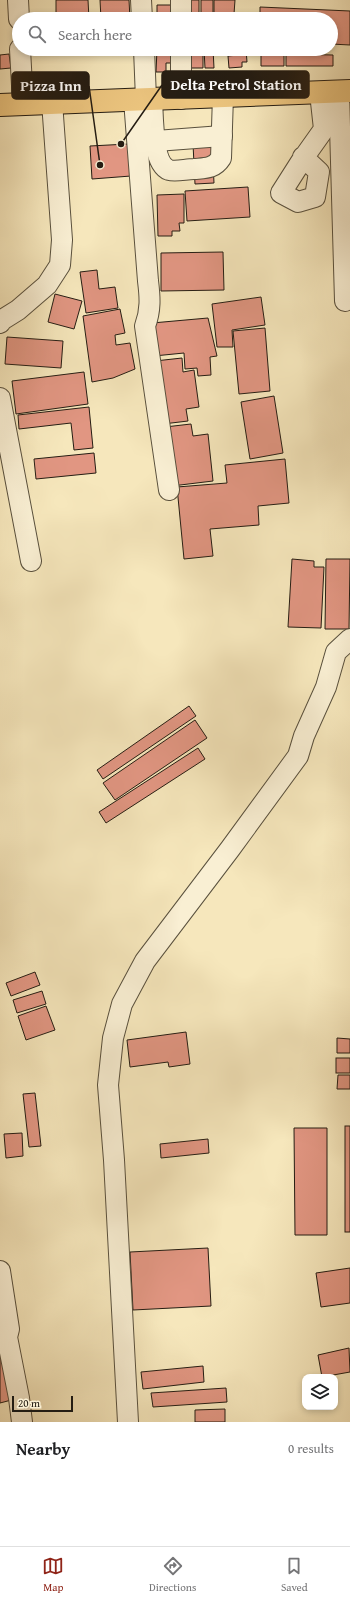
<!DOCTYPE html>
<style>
body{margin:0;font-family:"Gentium Book Plus",serif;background:#f6f6f6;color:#202124}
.controls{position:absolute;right:12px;bottom:12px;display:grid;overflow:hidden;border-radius:8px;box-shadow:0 2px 6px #0003}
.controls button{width:36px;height:36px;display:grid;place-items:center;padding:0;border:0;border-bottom:1px solid #e0e0e0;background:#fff;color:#202124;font:20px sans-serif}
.scale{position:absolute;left:12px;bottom:10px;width:61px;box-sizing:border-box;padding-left:4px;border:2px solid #251d13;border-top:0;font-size:11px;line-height:14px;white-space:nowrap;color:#251d13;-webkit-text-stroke:3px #f9efd3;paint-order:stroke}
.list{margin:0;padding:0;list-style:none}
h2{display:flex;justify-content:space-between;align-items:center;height:52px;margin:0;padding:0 16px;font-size:17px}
h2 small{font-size:13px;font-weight:400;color:#757577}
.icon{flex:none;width:22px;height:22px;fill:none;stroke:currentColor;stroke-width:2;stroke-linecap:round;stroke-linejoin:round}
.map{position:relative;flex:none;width:350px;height:1422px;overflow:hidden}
.search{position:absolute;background:#fff;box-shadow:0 2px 6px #0003;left:12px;right:12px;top:12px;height:44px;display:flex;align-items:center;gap:10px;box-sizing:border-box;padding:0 14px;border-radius:22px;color:#757577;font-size:15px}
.sheet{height:124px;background:#fff}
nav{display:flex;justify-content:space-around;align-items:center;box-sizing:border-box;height:56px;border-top:1px solid #e0e0e0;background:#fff;font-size:11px;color:#757577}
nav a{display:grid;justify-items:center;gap:2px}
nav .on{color:#8f2418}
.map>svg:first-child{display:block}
.building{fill:#e19682;stroke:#251d13}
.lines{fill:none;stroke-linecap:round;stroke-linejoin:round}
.minor-casing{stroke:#59503d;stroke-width:22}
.major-casing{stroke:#251d13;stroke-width:24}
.minor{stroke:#f9efd3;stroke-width:20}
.major{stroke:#ebc47e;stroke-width:22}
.leader{fill:none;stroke:#251d13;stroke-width:1.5}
.callout-dot{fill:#251d13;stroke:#f9efd3;stroke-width:1.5}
.callout{fill:#251d13;stroke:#251d13;stroke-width:1.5}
.callout-label{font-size:15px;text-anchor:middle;font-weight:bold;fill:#fff}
</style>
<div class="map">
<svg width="350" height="1422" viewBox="0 0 350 1422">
<rect width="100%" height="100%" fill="#f6e7bc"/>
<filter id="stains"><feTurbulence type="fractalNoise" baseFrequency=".005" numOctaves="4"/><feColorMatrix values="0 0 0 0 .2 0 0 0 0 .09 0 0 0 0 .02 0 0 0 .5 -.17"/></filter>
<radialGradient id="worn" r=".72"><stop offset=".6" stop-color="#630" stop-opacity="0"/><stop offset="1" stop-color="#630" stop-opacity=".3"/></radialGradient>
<!-- building -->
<g class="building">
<path d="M56 0H88L89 19H56Z"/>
<path d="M100 0H129L130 19H101Z"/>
<rect x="182" y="0" width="17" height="19"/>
<rect x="201" y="0" width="12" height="19"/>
<path d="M214 0H235L234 14 214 13Z"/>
<path d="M157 5H179L178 19H157Z"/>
<path d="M260 7 350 11V45L331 44V19H260Z"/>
<path d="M157 49H179V63H166V72H156Z"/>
<path d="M182 49 200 50V55H203V68H182Z"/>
<path d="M204 49H213L214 68H205Z"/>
<path d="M238 49H246L247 62H242V67L229 68 228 56 238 55Z"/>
<path d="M284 53V66H261V54Z"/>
<path d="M9 54 11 68 0 69V55Z"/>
<path d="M286 54 333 55V66H286Z"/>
<path d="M212 143 214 183 195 184 193 144Z"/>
<path d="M128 144 131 176 92 179 90 146Z"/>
<path d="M248 187 250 217 187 221 185 191Z"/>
<path d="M184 194V223H179L180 231H172V236H158L157 195Z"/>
<path d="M223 252 224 290 161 291V253Z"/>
<path d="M97 270 99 289 115 287 118 308 86 313 80 272Z"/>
<path d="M55 294 82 301 74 329 48 322Z"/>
<path d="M261 297 265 325 232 330 233 347H217L212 304Z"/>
<path d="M120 309 125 333 115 335 116 345 130 343 135 369 113 378 92 382 83 316Z"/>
<path d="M208 318 217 356 210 357 211 375 198 376 197 368 185 369 184 353 154 356 152 323Z"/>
<path d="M265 328 270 391 239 394 233 331Z"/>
<path d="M7 337 63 341 61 368 5 364Z"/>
<path d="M182 358 183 372 194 370 199 407 186 409 188 421 163 424 155 361Z"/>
<path d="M84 372 88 404 16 414 12 381Z"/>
<path d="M274 396 283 453 250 459 241 402Z"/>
<path d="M89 407 93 448 74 450 71 423 19 429 18 415Z"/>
<path d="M191 424 193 436 208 434 213 481 172 486 165 427Z"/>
<path d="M94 453 96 473 36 479 34 459Z"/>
<path d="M285 459 289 503 258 506 259 525 210 529 213 556 184 559 177 487 227 483 225 465Z"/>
<path d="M292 559 314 561V567H324L321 628 288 627Z"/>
<path d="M326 559H350L349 629H325Z"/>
<path d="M189 706 196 716 103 779 97 770Z"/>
<path d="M195 720 207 738 115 800 103 783Z"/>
<path d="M198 748 205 759 106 823 99 812Z"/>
<path d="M35 972 40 985 11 996 6 983Z"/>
<path d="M42 991 46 1004 17 1013 13 1000Z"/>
<path d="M46 1006 55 1030 26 1040 18 1016Z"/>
<path d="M186 1032 190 1064 169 1067 168 1062 130 1067 127 1040Z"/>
<path d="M337 1038 350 1039V1053H337Z"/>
<rect x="336" y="1058" width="14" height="15"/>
<path d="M338 1075H350V1089H337Z"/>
<path d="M35 1093 41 1146 29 1147 23 1094Z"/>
<rect x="345" y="1126" width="5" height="106"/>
<path d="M294 1128H327V1235H295Z"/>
<path d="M22 1133 23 1156 6 1158 4 1134Z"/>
<path d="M208 1139 209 1153 161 1158 160 1144Z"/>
<path d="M208 1248 211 1306 133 1310 130 1252Z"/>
<path d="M350 1268V1303L321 1307 316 1273Z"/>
<path d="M0 1339 19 1398 0 1403Z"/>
<path d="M349 1348 350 1372 322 1377 318 1355Z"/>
<path d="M203 1366 204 1382 143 1389 141 1372Z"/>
<path d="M226 1388 227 1402 153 1407 151 1393Z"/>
<path d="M225 1409V1422H195V1410Z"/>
</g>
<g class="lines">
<defs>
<g id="minor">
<path d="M18 0 19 19"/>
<path d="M141 0 142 19"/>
<path d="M181 19V0"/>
<path d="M20 49 23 104"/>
<path d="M144 49 146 99"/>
<path d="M339 92 345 301"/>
<path d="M152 99C153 114 152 164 169 170 176 172 186 169 194 169 205 168 214 169 221 158L223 96"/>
<path d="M181 99V49"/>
<path d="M134 100 148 281C150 297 151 310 145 326L169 490"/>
<path d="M156 141 222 136"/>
<path d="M303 157 319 172 315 197 298 202 281 193 302 160 324 129 320 93"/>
<path d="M0 323 2 320 18 310 47 285 60 265 62 240 52 102"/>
<path d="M0 398 31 561"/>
<path d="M0 1271 9 1329 7 1337 19 1398 22 1422"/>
<path d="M128 1422 114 1160 108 1085 113 1038 122 1004 145 961 230 849 298 756 304 736 326 687 336 652 350 639"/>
</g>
<path id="major" d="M0 105 350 91"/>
</defs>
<!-- minor casing -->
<use href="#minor" class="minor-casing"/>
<!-- major casing -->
<use href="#major" class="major-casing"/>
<!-- minor -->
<use href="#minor" class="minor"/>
<!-- major -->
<use href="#major" class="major"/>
</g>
<!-- callouts -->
<path class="leader" d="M121 144L162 85M100 165L89 86"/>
<g class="callout-dot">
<circle cx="121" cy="144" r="4"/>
<circle cx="100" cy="165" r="4"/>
</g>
<g class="callout">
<rect x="162" y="71" width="147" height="27" rx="4"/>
<rect x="12" y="72" width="77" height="27" rx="4"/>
</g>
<g class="callout-label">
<text x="236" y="90">Delta Petrol Station</text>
<text x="51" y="91">Pizza Inn</text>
</g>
<rect width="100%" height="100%" filter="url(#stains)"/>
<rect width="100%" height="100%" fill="url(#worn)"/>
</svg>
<div class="controls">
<button><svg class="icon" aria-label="layers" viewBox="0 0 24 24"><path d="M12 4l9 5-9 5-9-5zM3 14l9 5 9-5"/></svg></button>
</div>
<div class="scale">20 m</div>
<div class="search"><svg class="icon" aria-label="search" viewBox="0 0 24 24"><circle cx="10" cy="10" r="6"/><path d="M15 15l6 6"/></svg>Search here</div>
</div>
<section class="sheet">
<h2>Nearby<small>0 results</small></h2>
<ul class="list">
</ul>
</section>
<nav>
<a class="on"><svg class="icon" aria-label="map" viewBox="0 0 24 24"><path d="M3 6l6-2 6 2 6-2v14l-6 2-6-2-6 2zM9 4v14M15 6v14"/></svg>Map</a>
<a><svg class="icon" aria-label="directions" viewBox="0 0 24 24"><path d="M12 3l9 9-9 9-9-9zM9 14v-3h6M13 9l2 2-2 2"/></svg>Directions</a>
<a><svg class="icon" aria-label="saved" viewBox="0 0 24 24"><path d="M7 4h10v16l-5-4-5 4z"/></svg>Saved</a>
</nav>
